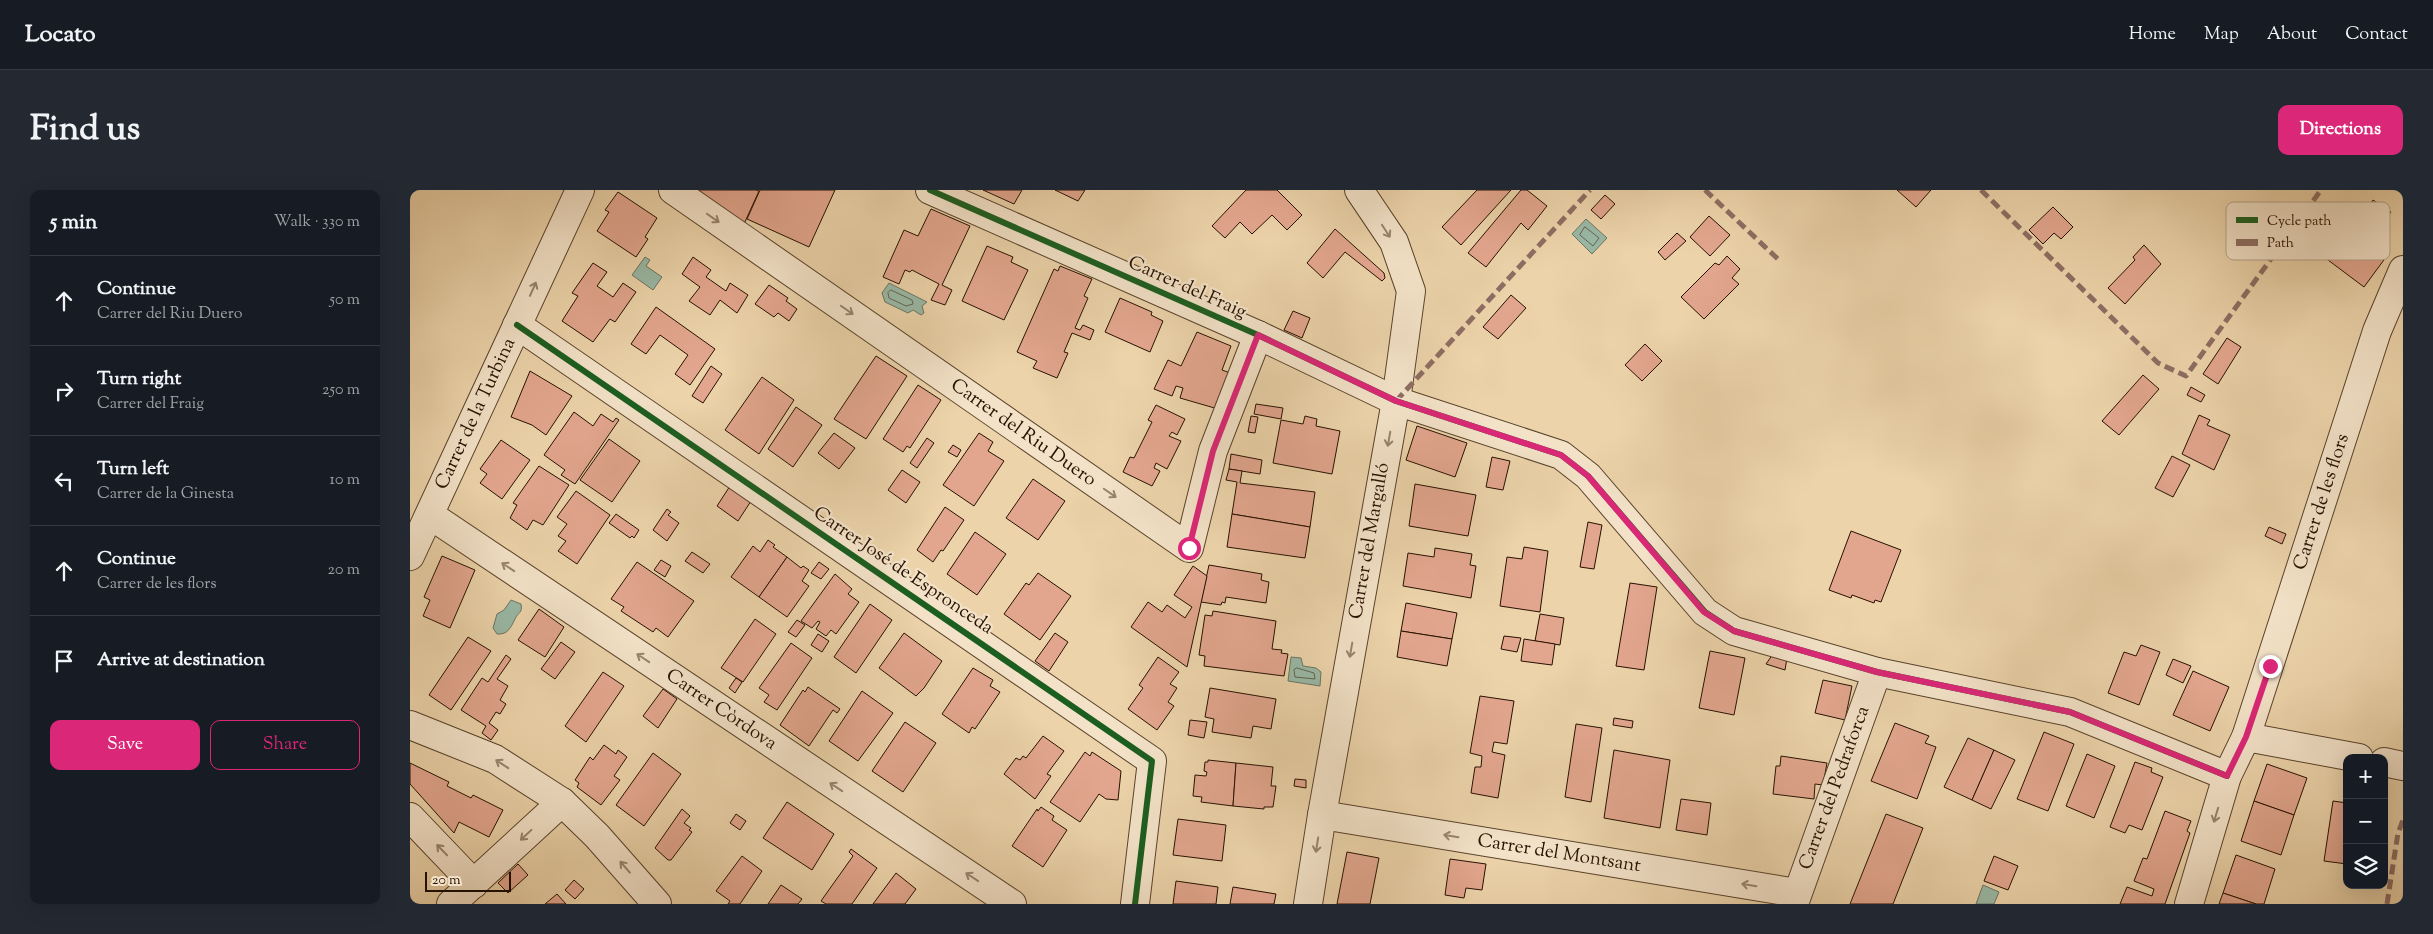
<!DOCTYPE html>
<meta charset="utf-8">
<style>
body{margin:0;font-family:"Sorts Mill Goudy",serif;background:#242831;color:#f1f3f6}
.controls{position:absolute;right:15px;bottom:15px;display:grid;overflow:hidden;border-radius:10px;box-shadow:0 5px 20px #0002}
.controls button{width:45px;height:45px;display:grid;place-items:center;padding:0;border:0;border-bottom:1px solid #363941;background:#171b24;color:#f1f3f6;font:25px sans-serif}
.scale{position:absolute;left:15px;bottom:12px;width:86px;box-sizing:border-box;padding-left:5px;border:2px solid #271100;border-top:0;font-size:14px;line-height:18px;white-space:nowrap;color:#271100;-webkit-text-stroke:4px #f3e2c8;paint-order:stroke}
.stop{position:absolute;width:15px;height:15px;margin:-11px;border:4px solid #db2777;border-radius:50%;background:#fff}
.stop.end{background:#db2777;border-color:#fff;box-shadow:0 1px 5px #0008}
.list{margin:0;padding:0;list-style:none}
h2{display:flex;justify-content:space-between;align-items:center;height:65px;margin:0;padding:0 20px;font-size:21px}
h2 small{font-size:16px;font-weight:400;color:#9ea1a6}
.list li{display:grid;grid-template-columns:32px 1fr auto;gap:15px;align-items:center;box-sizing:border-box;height:90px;padding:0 20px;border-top:1px solid #363941}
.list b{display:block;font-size:19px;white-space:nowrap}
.list p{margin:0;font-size:16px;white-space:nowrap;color:#9ea1a6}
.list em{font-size:16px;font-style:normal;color:#9ea1a6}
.actions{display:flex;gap:10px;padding:15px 20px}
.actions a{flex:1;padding:11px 0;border:1px solid #db2777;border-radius:10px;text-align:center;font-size:18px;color:#db2777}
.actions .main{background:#db2777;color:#fff}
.icon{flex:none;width:28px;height:28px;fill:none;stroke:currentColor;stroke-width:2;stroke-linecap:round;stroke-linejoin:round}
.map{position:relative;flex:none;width:1993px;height:714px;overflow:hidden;border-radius:10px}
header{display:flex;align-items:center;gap:30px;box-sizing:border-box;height:70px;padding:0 25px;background:#171b24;border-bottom:1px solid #363941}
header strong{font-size:24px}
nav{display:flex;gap:28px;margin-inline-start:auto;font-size:18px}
.intro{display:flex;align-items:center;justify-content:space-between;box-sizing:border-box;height:120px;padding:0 30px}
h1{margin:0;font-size:35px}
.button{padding:12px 22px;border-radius:10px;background:#db2777;color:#fff;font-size:18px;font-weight:700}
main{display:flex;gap:30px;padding:0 30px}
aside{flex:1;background:#171b24;border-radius:10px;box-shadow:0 5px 20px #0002}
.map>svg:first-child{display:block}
.water{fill:#99b8a5;stroke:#6b7563}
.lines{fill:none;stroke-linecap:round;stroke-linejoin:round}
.shore{stroke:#606452;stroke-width:1}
.building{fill:#e2a68e;stroke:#271100}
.minor-casing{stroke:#58422a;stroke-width:30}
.minor{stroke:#f3e2c8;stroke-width:28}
.quiet{stroke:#8d6e63;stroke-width:5;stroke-dasharray:10 5;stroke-linecap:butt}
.cycleway-casing{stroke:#f3e2c8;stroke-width:9}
.cycleway{stroke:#1b5e20;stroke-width:6}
.oneway{stroke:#97846e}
.route{stroke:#db2777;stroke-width:6}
.labels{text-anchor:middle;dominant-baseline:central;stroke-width:4.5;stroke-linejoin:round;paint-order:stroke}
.street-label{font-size:19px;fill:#271100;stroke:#f3e2c8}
.key{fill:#f3e2c8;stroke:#b6a38c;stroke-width:1}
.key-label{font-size:14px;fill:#271100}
</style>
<header>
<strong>Locato</strong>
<nav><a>Home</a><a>Map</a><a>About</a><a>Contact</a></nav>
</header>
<div class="intro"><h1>Find us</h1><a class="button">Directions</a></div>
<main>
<aside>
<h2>5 min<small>Walk · 330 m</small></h2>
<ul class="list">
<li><svg class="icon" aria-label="ahead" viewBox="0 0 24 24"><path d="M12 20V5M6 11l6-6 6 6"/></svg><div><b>Continue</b><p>Carrer del Riu Duero</p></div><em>50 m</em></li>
<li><svg class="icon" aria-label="right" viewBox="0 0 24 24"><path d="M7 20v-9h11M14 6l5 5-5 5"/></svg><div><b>Turn right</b><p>Carrer del Fraig</p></div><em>250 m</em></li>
<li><svg class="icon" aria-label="left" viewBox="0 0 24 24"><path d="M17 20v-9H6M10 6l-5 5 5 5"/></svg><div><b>Turn left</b><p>Carrer de la Ginesta</p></div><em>10 m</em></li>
<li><svg class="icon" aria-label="ahead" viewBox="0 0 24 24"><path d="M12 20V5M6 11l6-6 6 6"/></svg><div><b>Continue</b><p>Carrer de les flors</p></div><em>20 m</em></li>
<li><svg class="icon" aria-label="arrive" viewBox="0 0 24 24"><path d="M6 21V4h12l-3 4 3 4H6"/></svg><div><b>Arrive at destination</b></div></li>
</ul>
<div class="actions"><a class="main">Save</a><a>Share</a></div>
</aside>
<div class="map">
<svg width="1993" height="714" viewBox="0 0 1993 714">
<rect width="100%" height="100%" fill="#ecd3aa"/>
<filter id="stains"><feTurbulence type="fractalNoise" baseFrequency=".004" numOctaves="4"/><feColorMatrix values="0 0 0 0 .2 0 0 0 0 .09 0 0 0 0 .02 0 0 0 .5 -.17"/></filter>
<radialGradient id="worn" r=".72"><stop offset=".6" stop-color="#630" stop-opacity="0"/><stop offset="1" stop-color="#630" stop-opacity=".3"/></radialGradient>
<!-- water -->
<g class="water">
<path d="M1176 29 1197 48 1182 64 1162 44Z"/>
<path d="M235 67 240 70 236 76 252 87 243 100 222 85Z"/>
<path d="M479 93 517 112 512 116 514 123 511 125 503 120 498 123 475 112 472 103Z"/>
<path d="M101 410 111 414C113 423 108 422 105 429 101 437 98 445 87 444L83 438 87 424 94 420Z"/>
<path d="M881 467 891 468 893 476 906 478 911 482 910 496 878 491Z"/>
<path d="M1573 695 1589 702 1584 714H1566Z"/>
</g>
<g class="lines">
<!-- shore -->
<g class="shore">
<path d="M1175 37 1189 48 1183 56 1170 45Z"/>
<path d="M481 100 502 110 503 114 496 116 479 108 478 103Z"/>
<path d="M887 478 904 483 905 489 885 487 884 480Z"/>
</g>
</g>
<!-- building -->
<g class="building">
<path d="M284 0H346L349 1 334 34Z"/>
<path d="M350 0H425L399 57 337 29Z"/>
<path d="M573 0H612L604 14Z"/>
<path d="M645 0H675L668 11Z"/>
<path d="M836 0H867L892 25 877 40 862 25 842 44 830 32 815 48 802 36Z"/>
<path d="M1067 0H1101L1051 55 1032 37Z"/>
<path d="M1111 0H1117L1137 16 1118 40 1111 33 1076 77 1058 63Z"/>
<path d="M1487 0H1521L1506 17Z"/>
<path d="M208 2 247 28 235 47 238 49 226 67 187 41 199 22 195 20Z"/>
<path d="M1195 5 1205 14 1191 29 1181 20Z"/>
<path d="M1963 10 1981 22 1968 40 1951 28Z"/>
<path d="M1913 14 1979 63 1954 97 1914 67 1924 52 1898 35Z"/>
<path d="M1643 17 1663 37 1651 49 1644 43 1633 54 1619 40Z"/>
<path d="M521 19 560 36 532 95 542 100 535 115 521 110 529 94 502 80 500 82 495 80 489 94 473 87 494 40 508 46Z"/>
<path d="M1299 26 1320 45 1300 66 1280 47Z"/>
<path d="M925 39 974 83 975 88 972 91 935 62 913 88 897 73Z"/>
<path d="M1267 43 1276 51 1255 70 1248 62Z"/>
<path d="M1734 55 1751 74 1715 114 1698 98 1725 70 1723 67Z"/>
<path d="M577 56 603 67 601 72 618 80 594 130 552 111Z"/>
<path d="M1317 66 1330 79 1322 88 1329 94 1294 129 1271 107 1305 73 1309 75Z"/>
<path d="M283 67 301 80 296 87 316 101 320 93 338 105 327 123 310 110 300 125 279 111 290 97 272 84Z"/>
<path d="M183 73 197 82 187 96 203 107 213 93 226 102 205 132 200 129 183 152 152 131 168 106 162 103Z"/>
<path d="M650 76 682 89 674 106 678 108 665 138 670 140 673 135 684 140 680 150 662 143 654 162 658 163 647 188 623 178 627 171 607 162 644 79 648 81Z"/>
<path d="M359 95 378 108 376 111 387 119 379 131 368 123 364 127 345 114Z"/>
<path d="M1101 105 1116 118 1088 149 1073 137Z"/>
<path d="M710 108 742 122 741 125 753 131 740 162 695 142Z"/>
<path d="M246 117 305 159 280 195 265 184 278 165 250 145 236 164 221 154Z"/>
<path d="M883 121 900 128 892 148 874 140Z"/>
<path d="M787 142 821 156 812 180 823 184 808 219 770 208 773 198 766 196 762 206 744 199 758 170 771 176Z"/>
<path d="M1817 148 1831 157 1808 194 1793 184Z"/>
<path d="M1235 154 1252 171 1232 191 1215 175Z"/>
<path d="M466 166 497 186 456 249 424 229Z"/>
<path d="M301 176 312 184 293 213 282 206Z"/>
<path d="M120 181 162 206 136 245 122 235 101 227Z"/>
<path d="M1733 185 1749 199 1709 245 1692 231Z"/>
<path d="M352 187 384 210 349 264 315 240Z"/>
<path d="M508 195 531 210 500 258 497 256 493 262 473 249Z"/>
<path d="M1781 197 1795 205 1791 212 1777 205Z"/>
<path d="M846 214 873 218 871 229 844 224Z"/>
<path d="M746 215 775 229 767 245 762 242 759 246 771 251 757 279 746 273 744 278 750 281 742 296 713 282 720 267 724 268 742 232 738 230Z"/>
<path d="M386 217 412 235 383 277 358 259Z"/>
<path d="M164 222 183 236 191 224 203 232 206 228 209 230 165 294 151 285 155 280 134 265Z"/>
<path d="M1789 225 1800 230 1797 235 1820 245 1804 280 1772 264Z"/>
<path d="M841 226 848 227 845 243 838 242Z"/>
<path d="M895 226 907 229 906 236 930 241 922 284 863 273 871 230 893 234Z"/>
<path d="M1007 236 1057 253 1045 287 996 270Z"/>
<path d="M424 243 445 258 429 279 408 263Z"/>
<path d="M569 243 583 252 578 261 594 271 564 316 533 295Z"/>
<path d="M517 248 524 253 507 278 500 273Z"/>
<path d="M199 249 230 271 202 312 170 290Z"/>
<path d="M91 250 120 270 92 309 70 293 77 284 70 279Z"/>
<path d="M543 255 551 260 547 267 538 262Z"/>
<path d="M821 264 852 270 850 284 819 279Z"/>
<path d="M1762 266 1780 275 1763 307 1745 298Z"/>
<path d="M1082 267 1100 271 1093 300 1076 297Z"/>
<path d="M129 276 159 295 133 335 123 330 117 340 100 328 107 315 103 313Z"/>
<path d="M819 279 832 281 830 293 905 302 900 337 822 324 827 292 816 290Z"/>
<path d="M492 280 510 292 496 313 478 300Z"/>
<path d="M623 289 655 311 628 350 596 328Z"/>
<path d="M1005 294 1066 305 1058 346 999 336Z"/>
<path d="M320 296 341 311 328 331 307 316Z"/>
<path d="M166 301 200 325 167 374 148 361 156 351 148 346 157 334 147 327Z"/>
<path d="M535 317 554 330 533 361 531 360 523 372 507 360Z"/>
<path d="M257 319 261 322 258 325 269 333 257 351 243 340Z"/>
<path d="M206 324 229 340 224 348 222 346 220 348 199 333Z"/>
<path d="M822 324 900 337 895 368 817 357Z"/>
<path d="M1178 332 1192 335 1184 379 1170 377Z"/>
<path d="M1859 337 1876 344 1872 354 1855 346Z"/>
<path d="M1441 341 1491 360 1471 412 1465 410 1464 413 1442 405 1441 408 1419 400Z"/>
<path d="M565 342 596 364 567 405 537 384Z"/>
<path d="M358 350 365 355 363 357 377 367 349 407 321 387 343 356 350 362Z"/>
<path d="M1114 357 1138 361 1130 422 1090 416 1097 367 1112 369Z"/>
<path d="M1025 358 1062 364 1060 375 1066 376 1061 408 993 396 998 363 1024 367Z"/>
<path d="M282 362 300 374 293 383 275 371Z"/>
<path d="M32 366 65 380 40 438 13 426 20 410 14 407Z"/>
<path d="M377 367 391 378 393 376 399 380 392 391 399 396 377 427 349 407Z"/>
<path d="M251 370 261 376 255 387 244 380Z"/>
<path d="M227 372 284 411 258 447 246 438 243 442 211 421 214 417 201 409Z"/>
<path d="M409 372 419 379 411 389 401 383Z"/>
<path d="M799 375 852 384 851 390 859 392 856 413 816 407 815 413 812 412 811 415 791 412Z"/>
<path d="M783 376 797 386 777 477 721 437 738 412 752 422 757 415 775 428 782 417 764 405Z"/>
<path d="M628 383 661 406 630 450 594 424 616 393 619 395Z"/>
<path d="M425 384 442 399 438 404 449 412 426 444 421 440 416 446 406 439 410 432 408 431 402 438 391 431Z"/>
<path d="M1220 393 1247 397 1234 480 1206 476Z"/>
<path d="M996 413 1047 423 1042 449 991 441Z"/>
<path d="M460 414 482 430 446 483 424 467Z"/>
<path d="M129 419 154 437 135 467 108 450Z"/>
<path d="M803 421 866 431 862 459 872 460 871 463 878 464 874 486 794 476 795 466 789 465 795 425 802 426Z"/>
<path d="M1130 424 1154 428 1150 455 1125 451Z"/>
<path d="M345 429 366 444 333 492 311 478Z"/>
<path d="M387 430 395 435 386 447 378 442Z"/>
<path d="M991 441 1042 449 1037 476 987 467Z"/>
<path d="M494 443 532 471 514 498 506 506 469 478Z"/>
<path d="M645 443 658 452 639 481 625 471Z"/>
<path d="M408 444 419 451 412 462 401 455Z"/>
<path d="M1094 446 1111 448 1107 462 1091 459Z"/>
<path d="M58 447 81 461 41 520 19 505Z"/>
<path d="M1114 449 1145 454 1142 475 1111 471Z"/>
<path d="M151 452 165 462 145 489 131 479Z"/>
<path d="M381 453 402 468 367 520 354 512 359 505 349 498Z"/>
<path d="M1731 455 1750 462 1729 515 1698 503 1714 462 1726 466Z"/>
<path d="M1300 461 1335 468 1324 525 1289 518Z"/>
<path d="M1363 464 1377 468 1375 480 1356 474Z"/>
<path d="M96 465 101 469 87 489 98 496 90 510 96 514 90 524 86 522 79 533 88 540 81 550 72 543 76 536 51 520 72 488 78 492Z"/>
<path d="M748 467 769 482 760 494 767 498 758 512 764 516 747 540 718 519 733 498 729 495Z"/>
<path d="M1763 469 1781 476 1773 493 1756 485Z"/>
<path d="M563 478 583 490 580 496 590 502 565 539 562 537 559 543 532 524Z"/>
<path d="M1783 481 1819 497 1800 541 1763 525Z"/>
<path d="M193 482 214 496 176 552 155 536Z"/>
<path d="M326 488 332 492 325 503 319 498Z"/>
<path d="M1413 490 1442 496 1435 530 1405 523Z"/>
<path d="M398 497 430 519 427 523 423 520 399 556 370 535 393 500 395 502Z"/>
<path d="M800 498 866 509 861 539 843 536 841 548 802 542 804 529 795 527Z"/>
<path d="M253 499 267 509 248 538 233 526Z"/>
<path d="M452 501 483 523 448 571 419 551Z"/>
<path d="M1070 506 1104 511 1097 554 1084 552 1082 562 1095 565 1088 608 1061 603 1065 577H1071L1072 566 1060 563Z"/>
<path d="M1204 528 1223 531 1222 538 1203 535Z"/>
<path d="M780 530 797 532 794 548 778 545Z"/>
<path d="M495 532 526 553 493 602 462 581Z"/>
<path d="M1485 533 1519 546 1515 553 1526 557 1507 609 1461 591Z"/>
<path d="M1166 534 1192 538 1181 612 1155 607Z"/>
<path d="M1634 542 1664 554 1638 621 1607 609Z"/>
<path d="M633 546 654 561 637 584 641 586 625 609 594 584 606 568 610 570 613 566 616 568Z"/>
<path d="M1558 548 1584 560 1562 610 1534 597Z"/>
<path d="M194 555 206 564 208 560 217 567 204 586 210 590 191 615 167 597 169 593 165 590 180 567 183 570Z"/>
<path d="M1204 560 1260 570 1250 638 1194 628Z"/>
<path d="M1584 560 1605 570 1581 619 1562 610Z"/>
<path d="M675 562 680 566 682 562 711 581 708 610 696 609 689 604 670 632 640 612Z"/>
<path d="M243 563 271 584 234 636 206 615Z"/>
<path d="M1677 564 1705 576 1684 628 1656 616Z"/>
<path d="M1371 566 1417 573 1413 595 1405 594 1404 609 1363 604 1366 576H1370Z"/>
<path d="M798 570 826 573 823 616 791 612 792 607 783 606 785 585 796 586 797 582 794 581 795 572H798Z"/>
<path d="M1725 572 1742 578 1741 582 1753 587 1732 640 1719 635 1715 643 1700 637Z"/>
<path d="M0 573 39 592 37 596 61 608 63 605 93 620 79 647 49 632 44 643 0 594Z"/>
<path d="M826 573 863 577 861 596H866L863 617H854V619L823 616Z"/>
<path d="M1857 574 1897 588 1884 625 1844 611Z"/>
<path d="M885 589 896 590V598L884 596Z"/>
<path d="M1271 609 1301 613 1297 645 1266 640Z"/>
<path d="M1844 611 1884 625 1871 665 1831 651Z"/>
<path d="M1923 611 1937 613V674L1914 671Z"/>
<path d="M377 612 424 644 402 680 353 648Z"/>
<path d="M631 617 644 626 642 630 657 640 633 677 602 656 627 619 628 621Z"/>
<path d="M272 619 280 626 274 633 281 638 279 640 282 642 261 670H258L245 658Z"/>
<path d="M1755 621 1781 631 1777 641 1780 643 1755 714H1710L1717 697 1742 706 1744 699 1724 691 1733 668 1737 669Z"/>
<path d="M326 624 336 631 330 640 320 633Z"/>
<path d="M1476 624 1513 638 1483 714H1440Z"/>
<path d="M768 629 816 635 812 671 763 665Z"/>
<path d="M441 659 467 678 442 714H416L411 711 443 666 439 662Z"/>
<path d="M937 662 969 668 960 714H927Z"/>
<path d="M1826 665 1865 679 1854 714H1846L1813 703Z"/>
<path d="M332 666 352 681 330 714H318L320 711 306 701Z"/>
<path d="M1584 666 1608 676 1598 700 1574 691Z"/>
<path d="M1040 669 1076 674 1072 700 1056 698 1054 708 1035 705Z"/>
<path d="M108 674 118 685 98 703 88 693Z"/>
<path d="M486 683 506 699 495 714H463Z"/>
<path d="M164 690 174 699 165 709 155 700Z"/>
<path d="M766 691 808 697 806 714H763Z"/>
<path d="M371 695 392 709 388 714H358Z"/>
<path d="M823 697 866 704 864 714H820Z"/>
<path d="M1813 703 1846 714H1809Z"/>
<path d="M147 704 156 714H135Z"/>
</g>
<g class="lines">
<defs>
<g id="minor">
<path d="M263 0 779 358 803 261 848 145"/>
<path d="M520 0 848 145 986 211 1151 265 1178 286 1295 422 1324 441 1467 482 1660 522 1817 586"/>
<path d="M107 135 742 571 725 714"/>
<path d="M20 325 602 714"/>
<path d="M0 366 170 0"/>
<path d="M0 535 85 569 152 612 187 646 247 714"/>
<path d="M1836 547 1949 568"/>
<path d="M1974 572 1993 576"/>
<path d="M912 625 1387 703"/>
<path d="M0 627 64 694"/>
<path d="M41 714 152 612"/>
<path d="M898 714 912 625 986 211 1001 101 984 52 949 0"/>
<path d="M1384 714 1467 482"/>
<path d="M1779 714 1817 586 1836 547 1967 141 1993 80"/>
</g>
</defs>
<!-- minor casing -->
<use href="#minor" class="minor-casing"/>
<!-- minor -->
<use href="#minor" class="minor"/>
<!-- quiet -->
<g class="quiet">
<path d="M1295 0 1371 72"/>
<path d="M1571 0 1748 173 1776 186 1911 0"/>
<path d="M986 211 1180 0"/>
<path d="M1977 714 1988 643 1993 630"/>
</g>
<defs>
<g id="cycleway">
<path d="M520 0 848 145 986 211 1151 265 1178 286 1295 422 1324 441 1467 482 1660 522 1817 586"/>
<path d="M107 135 742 571 725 714"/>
</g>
</defs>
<!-- cycleway casing -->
<use href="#cycleway" class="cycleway-casing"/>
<!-- cycleway -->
<use href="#cycleway" class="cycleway"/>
</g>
<!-- one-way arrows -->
<defs><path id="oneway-shaft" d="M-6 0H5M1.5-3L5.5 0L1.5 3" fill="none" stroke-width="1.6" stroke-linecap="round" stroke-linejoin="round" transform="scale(1.25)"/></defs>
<g class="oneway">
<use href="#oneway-shaft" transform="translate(303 28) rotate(35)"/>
<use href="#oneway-shaft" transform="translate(976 41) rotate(57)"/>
<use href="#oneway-shaft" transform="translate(123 99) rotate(-66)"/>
<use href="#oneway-shaft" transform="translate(437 120) rotate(35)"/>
<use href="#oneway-shaft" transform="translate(979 249) rotate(100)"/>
<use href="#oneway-shaft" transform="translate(700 303) rotate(35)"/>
<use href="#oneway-shaft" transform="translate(98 377) rotate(-146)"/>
<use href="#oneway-shaft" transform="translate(941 460) rotate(100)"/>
<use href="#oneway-shaft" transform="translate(233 468) rotate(-146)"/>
<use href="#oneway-shaft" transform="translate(92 574) rotate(-147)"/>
<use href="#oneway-shaft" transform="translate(426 597) rotate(-146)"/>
<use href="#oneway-shaft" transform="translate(1806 625) rotate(107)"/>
<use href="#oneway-shaft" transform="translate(116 645) rotate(137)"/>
<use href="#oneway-shaft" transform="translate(1041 646) rotate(-171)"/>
<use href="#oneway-shaft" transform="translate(907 655) rotate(99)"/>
<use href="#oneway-shaft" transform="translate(32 660) rotate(-134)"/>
<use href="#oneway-shaft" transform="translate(215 677) rotate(-131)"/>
<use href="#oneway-shaft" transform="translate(562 687) rotate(-146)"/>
<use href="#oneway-shaft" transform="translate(1339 695) rotate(-171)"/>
</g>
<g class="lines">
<!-- route -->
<path class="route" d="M779 358 803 261 848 145 986 211 1151 265 1178 286 1294 422 1324 441 1467 482 1660 522 1817 586 1836 547 1860 476"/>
</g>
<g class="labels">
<!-- street labels -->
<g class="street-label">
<text transform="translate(777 98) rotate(24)">Carrer del Fraig</text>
<text transform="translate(66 224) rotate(-65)">Carrer de la Turbina</text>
<text transform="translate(613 243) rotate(35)">Carrer del Riu Duero</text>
<text transform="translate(1912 312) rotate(-72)">Carrer de les flors</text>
<text transform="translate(960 351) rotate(-80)">Carrer del Margalló</text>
<text transform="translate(493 381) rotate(34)">Carrer José de Espronceda</text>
<text transform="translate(311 520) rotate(34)">Carrer Còrdova</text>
<text transform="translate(1425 598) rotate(-70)">Carrer del Pedraforca</text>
<text transform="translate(1149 664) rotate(9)">Carrer del Montsant</text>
</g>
</g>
<!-- legend -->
<rect x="1816" y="12" width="164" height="58" rx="8" class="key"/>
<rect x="1826" y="27" width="22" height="6" fill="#1b5e20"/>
<rect x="1826" y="49" width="22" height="7" fill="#8d6e63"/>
<g class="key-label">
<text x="1857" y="35">Cycle path</text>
<text x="1857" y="57">Path</text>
</g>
<rect width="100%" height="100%" filter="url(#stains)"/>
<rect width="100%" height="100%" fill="url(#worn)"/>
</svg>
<div class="controls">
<button>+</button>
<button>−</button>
<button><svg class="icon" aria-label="layers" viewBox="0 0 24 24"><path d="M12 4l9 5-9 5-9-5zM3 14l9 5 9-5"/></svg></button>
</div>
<div class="scale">20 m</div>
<div class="stop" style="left:779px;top:358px"></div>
<div class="stop end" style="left:1860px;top:476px"></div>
</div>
</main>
